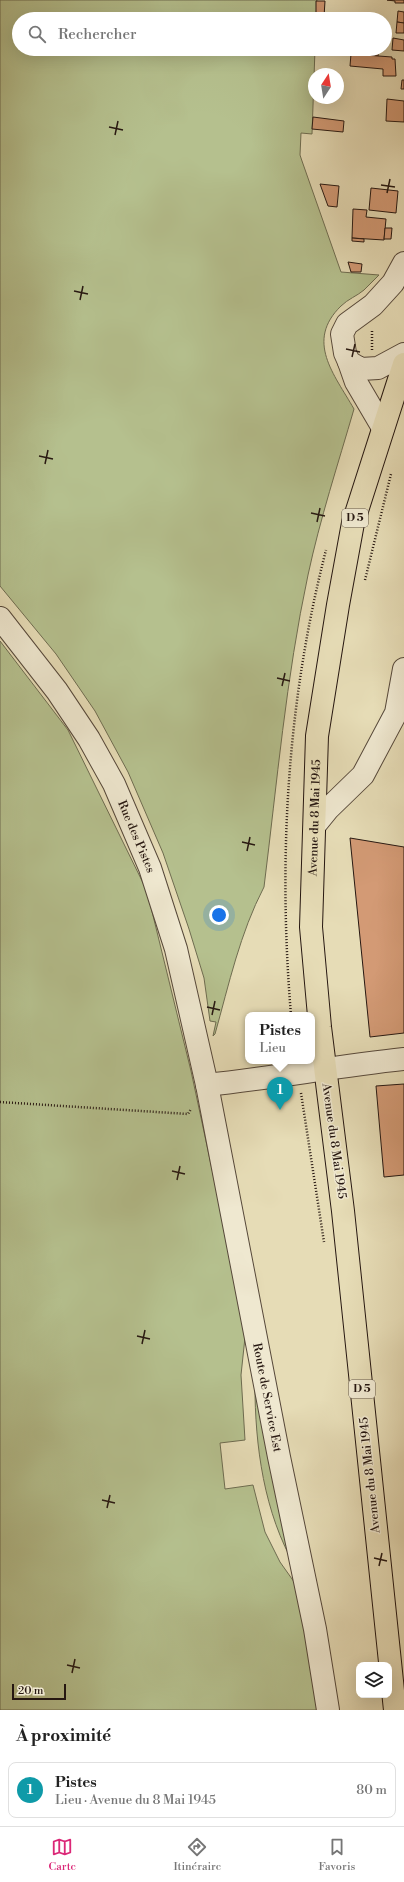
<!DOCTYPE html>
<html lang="fr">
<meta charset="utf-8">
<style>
body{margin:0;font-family:"Libre Bodoni",serif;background:#f2f2f2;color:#222}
.controls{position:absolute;right:12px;bottom:12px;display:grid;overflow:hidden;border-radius:8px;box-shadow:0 4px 16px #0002}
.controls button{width:36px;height:36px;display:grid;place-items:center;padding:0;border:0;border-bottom:1px solid #e0e0e0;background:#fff;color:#222;font:20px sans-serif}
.compass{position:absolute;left:308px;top:68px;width:36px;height:36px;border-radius:50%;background:#fff;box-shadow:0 4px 16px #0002;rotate:12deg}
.scale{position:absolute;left:12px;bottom:10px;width:54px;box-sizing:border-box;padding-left:4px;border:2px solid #261711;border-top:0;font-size:11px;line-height:14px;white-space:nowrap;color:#261711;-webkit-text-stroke:3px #efe8d0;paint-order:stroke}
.you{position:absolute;left:219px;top:915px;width:14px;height:14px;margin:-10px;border:3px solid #fff;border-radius:50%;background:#1a73e8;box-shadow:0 0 0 6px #1a73e833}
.badge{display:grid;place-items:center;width:26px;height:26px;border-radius:50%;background:#db2777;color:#fff;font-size:13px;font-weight:700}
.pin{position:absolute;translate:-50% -33px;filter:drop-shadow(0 1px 2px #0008)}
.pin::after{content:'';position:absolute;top:21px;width:14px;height:12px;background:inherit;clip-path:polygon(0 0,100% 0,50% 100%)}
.popup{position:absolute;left:245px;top:1012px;width:70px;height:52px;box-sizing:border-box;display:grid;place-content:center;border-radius:8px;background:#fff;filter:drop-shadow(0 1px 3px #0005);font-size:13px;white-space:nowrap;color:#767676}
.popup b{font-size:15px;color:#222}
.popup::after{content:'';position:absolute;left:50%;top:100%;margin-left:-8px;border:8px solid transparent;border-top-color:#fff}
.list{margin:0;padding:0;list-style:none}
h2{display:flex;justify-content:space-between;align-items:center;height:52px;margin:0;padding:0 16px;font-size:17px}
h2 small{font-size:13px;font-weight:400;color:#767676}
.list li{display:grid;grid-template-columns:26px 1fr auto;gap:12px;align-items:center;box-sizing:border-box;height:56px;margin:0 8px 8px;padding:0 8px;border:1px solid #e0e0e0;border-radius:8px}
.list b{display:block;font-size:15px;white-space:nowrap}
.list p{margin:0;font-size:13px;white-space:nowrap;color:#767676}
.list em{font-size:13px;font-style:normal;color:#767676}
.icon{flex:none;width:22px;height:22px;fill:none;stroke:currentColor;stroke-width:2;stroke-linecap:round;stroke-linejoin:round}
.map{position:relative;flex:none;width:404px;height:1710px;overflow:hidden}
.search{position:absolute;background:#fff;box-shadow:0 4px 16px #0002;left:12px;right:12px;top:12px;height:44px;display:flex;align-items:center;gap:10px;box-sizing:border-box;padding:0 14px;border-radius:22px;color:#767676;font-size:15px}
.sheet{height:116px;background:#fff}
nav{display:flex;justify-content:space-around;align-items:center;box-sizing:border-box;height:56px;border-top:1px solid #e0e0e0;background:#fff;font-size:11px;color:#767676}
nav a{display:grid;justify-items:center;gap:2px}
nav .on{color:#db2777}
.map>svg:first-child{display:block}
.green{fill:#b5c08e;stroke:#6e6c50}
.building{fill:#d39a75;stroke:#261711}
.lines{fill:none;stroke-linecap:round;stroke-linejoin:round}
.minor-casing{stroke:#56483a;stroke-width:24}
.major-casing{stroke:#261711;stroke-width:24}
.path{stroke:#261711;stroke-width:2.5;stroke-dasharray:1 2;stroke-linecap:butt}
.minor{stroke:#efe8d0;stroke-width:22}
.major{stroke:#e6dcb6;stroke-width:22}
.ticks{fill:none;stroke:#261711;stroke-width:1.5}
.labels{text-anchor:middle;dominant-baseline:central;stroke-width:3;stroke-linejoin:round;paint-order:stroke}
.shield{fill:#efe8d0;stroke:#62564a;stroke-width:1}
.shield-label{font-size:11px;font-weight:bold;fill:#261711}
.street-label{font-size:12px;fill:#261711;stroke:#efe8d0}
</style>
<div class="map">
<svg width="404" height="1710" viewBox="0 0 404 1710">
<rect width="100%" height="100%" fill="#e6dcb6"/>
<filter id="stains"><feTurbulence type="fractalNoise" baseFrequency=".005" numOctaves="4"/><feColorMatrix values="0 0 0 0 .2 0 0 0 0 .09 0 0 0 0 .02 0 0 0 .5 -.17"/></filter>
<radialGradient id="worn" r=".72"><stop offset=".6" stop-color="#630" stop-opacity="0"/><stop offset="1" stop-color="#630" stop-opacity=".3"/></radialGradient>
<!-- green -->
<g class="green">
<path d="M0 0H317L316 19H19V49H315L312 134 301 133 300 155 302 161 341 272 379 275C374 280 369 285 364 290 357 296 348 299 341 306 305 341 334 374 354 409 338 464 320 519 308 575 286 678 277 783 264 887 240 933 229 984 215 1034L213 1036 216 1022 210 1021 204 978 189 929 163 853 128 772 95 711 56 654 0 586Z"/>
<path d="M0 641 68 730 147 891 191 1071 246 1328 241 1375 245 1440 220 1443 225 1489 253 1485 265 1532 280 1562 297 1586 320 1710H0Z"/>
<path d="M255 1372 290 1557C261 1501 254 1434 255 1372Z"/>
</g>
<!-- building -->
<g class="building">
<path d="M387 0H404V3H395V1Z"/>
<path d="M316 1H325L324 17 316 16Z"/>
<path d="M398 11 404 12V23L397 22Z"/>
<path d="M316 16 324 17V19H316Z"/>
<path d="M397 22 404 23V33H396Z"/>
<path d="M393 38 404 40V51L392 50Z"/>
<path d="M372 50H379L378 56H371Z"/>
<path d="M351 54 392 57V59H395L396 76H383V69L350 66Z"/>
<path d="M402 80H404V89H401Z"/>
<path d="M387 99 404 101V122L386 121Z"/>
<path d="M313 117 344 121 343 132 312 129Z"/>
<path d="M320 184 339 186 337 207 328 206Z"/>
<path d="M371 188 398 191 396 213 369 210Z"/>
<path d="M353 209 367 210 366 217 386 219 384 240 352 238Z"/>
<path d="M385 228H392L391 239H384Z"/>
<path d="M352 238 364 239V242L352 241Z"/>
<path d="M348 262 362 264 361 272H351Z"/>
<path d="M350 838 404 847V1033L370 1037Z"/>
<path d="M404 1084V1175L384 1177 376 1086Z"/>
</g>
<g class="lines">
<defs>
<g id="minor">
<path d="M404 263 393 283 373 305 347 324 342 334 345 353 349 362 361 369 378 368 404 354"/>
<path d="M349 362 356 382 383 428"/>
<path id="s1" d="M0 618 57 691 89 739 114 784 150 868 176 949 207 1085 279 1457 315 1629 328 1710"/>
<path d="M315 825 328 809 363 775 396 713 404 669"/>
<path d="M207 1085C273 1078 338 1066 404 1059"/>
</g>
<g id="major">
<path id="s2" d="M395 1710 343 1211 320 1027 311 927 317 736 338 605 353 523 404 364"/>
</g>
</defs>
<!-- minor casing -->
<use href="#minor" class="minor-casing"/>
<!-- major casing -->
<use href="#major" class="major-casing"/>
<!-- path -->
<g class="path">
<path d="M372 331V350"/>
<path d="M365 580 391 474"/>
<path d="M291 1015C278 859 287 701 326 550"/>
<path d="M301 1093 324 1242"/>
<path d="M0 1102 188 1114 191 1109"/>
</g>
<!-- minor -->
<use href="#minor" class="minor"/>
<!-- major -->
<use href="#major" class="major"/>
</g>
<!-- ticks -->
<path class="ticks" d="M109 127 123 130M115 135 118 121M381 185 395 187M387 193 390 179M74 291 88 294M80 300 83 286M346 349 360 352M352 357 355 344M39 456 53 459M45 464 48 450M311 513 325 516M317 522 320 508M277 678 290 681M282 686 285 673M242 842 255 845M247 851 250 837M207 1007 220 1010M212 1015 215 1001M172 1171 185 1174M177 1180 180 1166M137 1336 150 1339M142 1344 145 1330M102 1500 115 1503M107 1508 110 1495M374 1558 387 1561M379 1566 382 1553M67 1665 80 1668M72 1673 75 1659"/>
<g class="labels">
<!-- shield labels -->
<g class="shield">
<rect x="342" y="509" width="26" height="18" rx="3"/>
<rect x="349" y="1380" width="26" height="18" rx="3"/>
</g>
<g class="shield-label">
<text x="355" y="518">D 5</text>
<text x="362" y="1389">D 5</text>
</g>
<!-- street labels -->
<g class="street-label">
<text stroke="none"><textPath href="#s2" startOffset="897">Avenue du 8 Mai 1945</textPath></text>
<text stroke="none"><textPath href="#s1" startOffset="259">Rue des Pistes</textPath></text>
<text transform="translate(334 1141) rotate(82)">Avenue du 8 Mai 1945</text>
<text stroke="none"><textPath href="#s1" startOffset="836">Route de Service Est</textPath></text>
<text transform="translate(370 1475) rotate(-96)">Avenue du 8 Mai 1945</text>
</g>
</g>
<rect width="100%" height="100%" filter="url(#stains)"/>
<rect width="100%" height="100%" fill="url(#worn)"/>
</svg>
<div class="controls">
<button><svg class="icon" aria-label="layers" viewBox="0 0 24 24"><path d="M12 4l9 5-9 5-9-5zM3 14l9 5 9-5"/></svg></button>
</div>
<svg class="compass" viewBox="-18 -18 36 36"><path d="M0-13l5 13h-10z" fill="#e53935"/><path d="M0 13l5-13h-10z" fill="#767676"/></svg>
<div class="scale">20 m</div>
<div class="you"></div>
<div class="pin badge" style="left:280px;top:1110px;background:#0f9aa8">1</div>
<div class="popup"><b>Pistes</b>Lieu</div>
<div class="search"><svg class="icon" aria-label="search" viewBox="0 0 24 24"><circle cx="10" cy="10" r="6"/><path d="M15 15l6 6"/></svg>Rechercher</div>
</div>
<section class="sheet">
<h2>À proximité<small></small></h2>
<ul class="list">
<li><span class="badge" style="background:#0f9aa8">1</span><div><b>Pistes</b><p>Lieu · Avenue du 8 Mai 1945</p></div><em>80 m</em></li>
</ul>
</section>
<nav>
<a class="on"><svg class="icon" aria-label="map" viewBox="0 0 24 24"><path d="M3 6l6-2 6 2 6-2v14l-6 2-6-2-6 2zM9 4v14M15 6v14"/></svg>Carte</a>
<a><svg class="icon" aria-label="directions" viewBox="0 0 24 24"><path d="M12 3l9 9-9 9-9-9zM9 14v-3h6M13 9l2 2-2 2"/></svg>Itinéraire</a>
<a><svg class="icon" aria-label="saved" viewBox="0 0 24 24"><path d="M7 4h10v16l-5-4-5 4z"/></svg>Favoris</a>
</nav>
